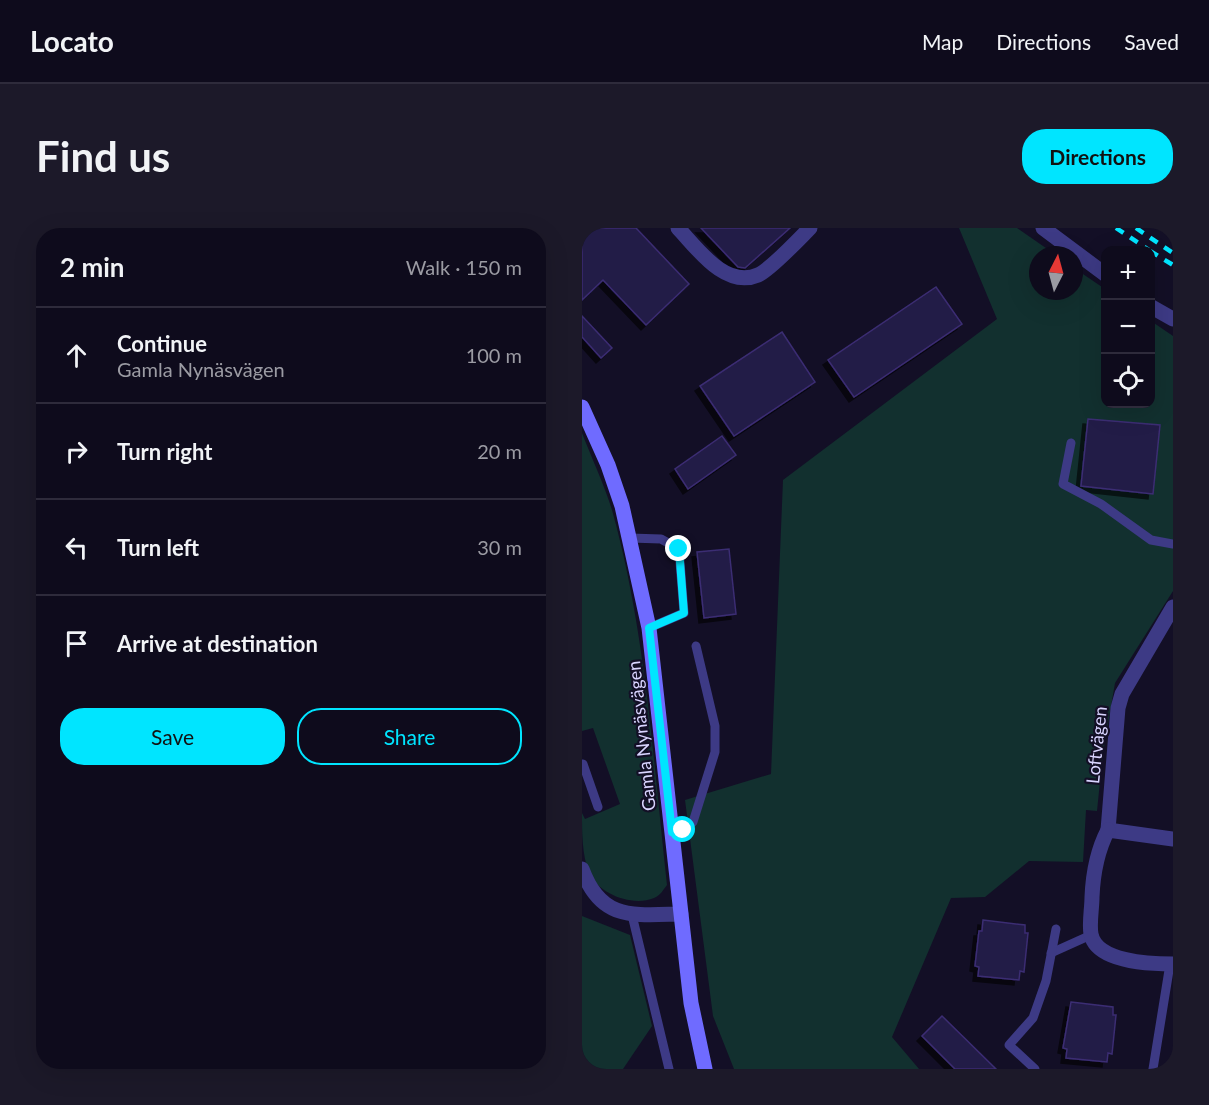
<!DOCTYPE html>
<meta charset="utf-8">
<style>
body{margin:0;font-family:Lato,sans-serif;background:#1c1929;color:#f1f3f6}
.controls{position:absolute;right:18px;top:18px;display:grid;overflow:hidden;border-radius:12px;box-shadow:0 6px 24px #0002}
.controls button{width:54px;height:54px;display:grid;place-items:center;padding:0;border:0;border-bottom:2px solid #2e2b3b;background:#0e0b1c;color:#f1f3f6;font:30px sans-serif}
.compass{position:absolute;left:447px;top:18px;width:54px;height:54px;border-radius:50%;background:#0e0b1c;box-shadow:0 6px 24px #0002;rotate:6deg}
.stop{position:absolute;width:18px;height:18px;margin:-14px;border:4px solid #00e5ff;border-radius:50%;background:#fff}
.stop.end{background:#00e5ff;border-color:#fff;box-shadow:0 2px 6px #0008}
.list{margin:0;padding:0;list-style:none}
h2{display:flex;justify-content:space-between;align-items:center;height:78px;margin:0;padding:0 24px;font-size:26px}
h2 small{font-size:20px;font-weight:400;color:#9b9ba3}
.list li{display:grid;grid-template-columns:39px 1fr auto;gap:18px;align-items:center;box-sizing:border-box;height:96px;padding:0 24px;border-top:2px solid #2e2b3b}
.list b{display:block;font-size:22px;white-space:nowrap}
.list p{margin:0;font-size:20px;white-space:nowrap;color:#9b9ba3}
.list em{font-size:20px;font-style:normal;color:#9b9ba3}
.actions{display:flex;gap:12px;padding:18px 24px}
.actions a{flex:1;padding:14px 0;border:2px solid #00e5ff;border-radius:24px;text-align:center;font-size:21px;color:#00e5ff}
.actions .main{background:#00e5ff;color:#111}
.icon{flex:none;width:33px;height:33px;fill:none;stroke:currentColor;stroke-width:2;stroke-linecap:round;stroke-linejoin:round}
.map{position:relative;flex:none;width:591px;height:841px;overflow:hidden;border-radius:24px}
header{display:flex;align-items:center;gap:36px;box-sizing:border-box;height:84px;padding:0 30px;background:#0e0b1c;border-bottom:2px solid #2e2b3b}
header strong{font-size:28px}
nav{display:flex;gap:33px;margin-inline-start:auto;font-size:21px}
.intro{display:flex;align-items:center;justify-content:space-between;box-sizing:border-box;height:144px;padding:0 36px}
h1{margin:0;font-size:42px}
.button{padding:15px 27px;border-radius:24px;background:#00e5ff;color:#111;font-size:21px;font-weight:700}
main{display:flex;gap:36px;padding:0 36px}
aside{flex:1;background:#0e0b1c;border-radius:24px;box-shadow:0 6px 24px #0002}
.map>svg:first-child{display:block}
.green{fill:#12302f}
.building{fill:#241b47;stroke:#3b2d73;stroke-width:1.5;filter:url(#shadow)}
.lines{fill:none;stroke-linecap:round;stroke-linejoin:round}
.lane{stroke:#3d3a85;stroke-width:9}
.street{stroke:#3d3a85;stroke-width:15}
.secondary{stroke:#6f6bff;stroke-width:15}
.rail{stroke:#00e5ff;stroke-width:4.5;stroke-dasharray:9 8;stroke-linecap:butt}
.route{stroke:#00e5ff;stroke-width:8}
.labels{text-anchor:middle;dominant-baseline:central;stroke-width:4.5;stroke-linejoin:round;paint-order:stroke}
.street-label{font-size:18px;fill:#d9d4ff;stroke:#130f26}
</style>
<header>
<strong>Locato</strong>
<nav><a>Map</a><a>Directions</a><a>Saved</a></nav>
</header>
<div class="intro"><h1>Find us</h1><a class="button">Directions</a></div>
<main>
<aside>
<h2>2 min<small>Walk · 150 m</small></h2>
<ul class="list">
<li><svg class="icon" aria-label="ahead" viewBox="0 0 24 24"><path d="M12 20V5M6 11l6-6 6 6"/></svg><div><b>Continue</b><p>Gamla Nynäsvägen</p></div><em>100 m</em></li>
<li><svg class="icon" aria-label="right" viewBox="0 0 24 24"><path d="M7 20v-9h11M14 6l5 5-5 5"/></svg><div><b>Turn right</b></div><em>20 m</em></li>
<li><svg class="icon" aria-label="left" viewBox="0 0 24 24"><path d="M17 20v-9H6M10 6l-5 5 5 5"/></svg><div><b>Turn left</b></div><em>30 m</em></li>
<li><svg class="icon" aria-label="arrive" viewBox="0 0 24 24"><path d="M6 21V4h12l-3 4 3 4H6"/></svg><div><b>Arrive at destination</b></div></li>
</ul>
<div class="actions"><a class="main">Save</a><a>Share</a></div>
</aside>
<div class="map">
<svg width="591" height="841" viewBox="0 0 591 841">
<defs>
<filter id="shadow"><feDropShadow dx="-5" dy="5" stdDeviation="0" flood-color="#0009"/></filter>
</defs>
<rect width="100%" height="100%" fill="#130f26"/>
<!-- green -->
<g class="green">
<path d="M377 0H435L474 27H456V63H492V40L523 61 524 176H568L569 93 591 108V363L533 455 521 525 515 583 504 582 501 634 447 633 403 669 369 670 310 809 337 841H152L131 788 103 572 189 546 201 252 415 91Z"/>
<path d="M0 205C10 231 22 256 30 282 64 404 71 532 85 657 81 662 78 668 72 670 50 679 17 666 7 645 0 626 0 605 0 585L3 591 38 576 11 500 0 503Z"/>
<path d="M0 688 48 707 70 798 41 841H0Z"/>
</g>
<!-- building -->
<g class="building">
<path d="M0 0H54L107 56 64 97 21 52 0 72Z"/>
<path d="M119 0H208L163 40 156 39Z"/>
<path d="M354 59 380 96 272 169 246 132Z"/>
<path d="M0 88 30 120 19 130 0 109Z"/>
<path d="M200 104 233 154 152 208 118 158Z"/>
<path d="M506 191 578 197 571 266 499 258Z"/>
<path d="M140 208 154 227 106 261 93 241Z"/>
<path d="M147 321 154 386 122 390 115 324Z"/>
<path d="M401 692 443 697V705H446L442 744 438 743 437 752 396 748 397 739 393 738 397 703H400Z"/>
<path d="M489 774 531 779V787H534L530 826 526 825 525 834 484 830 485 821 481 820Z"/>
<path d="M360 788 414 841H373L340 808Z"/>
</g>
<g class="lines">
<!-- lane -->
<g class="lane">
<path d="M489 215 481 256 519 276 569 312 591 316"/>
<path d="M48 310 79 311 97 321 102 385 67 400"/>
<path d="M1 536 16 579"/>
<path d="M90 604 101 602 111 594 133 524V498L114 418"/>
<path d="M50 687 87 841"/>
<path d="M469 725 509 707"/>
<path d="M453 841 427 817 451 790 464 753 474 701"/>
<path d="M571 841 588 736"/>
</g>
<!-- street -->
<g class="street">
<path d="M96 0C115 20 143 61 176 47 188 42 217 11 228 0"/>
<path d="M461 0 524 47"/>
<path d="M568 78 591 91"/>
<path d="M591 379 540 466 536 480 526 602 591 611"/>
<path d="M526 602C515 623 511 645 510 669 510 681 507 695 509 706 514 734 569 736 591 736"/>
<path d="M0 641C19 693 51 687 99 686"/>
</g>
<!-- secondary -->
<path class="secondary" d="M0 179 26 237 40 278 67 400 109 775 123 841"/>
<!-- rail -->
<g class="rail">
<path d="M534 0 567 22"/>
<path d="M554 0 591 25"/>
<path d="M568 23 591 37"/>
</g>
</g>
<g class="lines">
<!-- route -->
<path class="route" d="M97 321 102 385 67 400 90 604 101 602"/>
</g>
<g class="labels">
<!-- street labels -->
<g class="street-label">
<text transform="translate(59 508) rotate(-96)">Gamla Nynäsvägen</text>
<text transform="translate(514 517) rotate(-84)">Loftvägen</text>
</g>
</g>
</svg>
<div class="controls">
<button>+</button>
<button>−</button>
<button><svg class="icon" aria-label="locate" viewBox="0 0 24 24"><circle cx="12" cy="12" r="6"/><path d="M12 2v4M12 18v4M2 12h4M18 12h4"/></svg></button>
</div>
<svg class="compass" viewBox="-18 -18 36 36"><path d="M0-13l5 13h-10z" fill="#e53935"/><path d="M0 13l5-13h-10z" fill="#9b9ba3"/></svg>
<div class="stop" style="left:101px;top:602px"></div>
<div class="stop end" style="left:97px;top:321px"></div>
</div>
</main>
